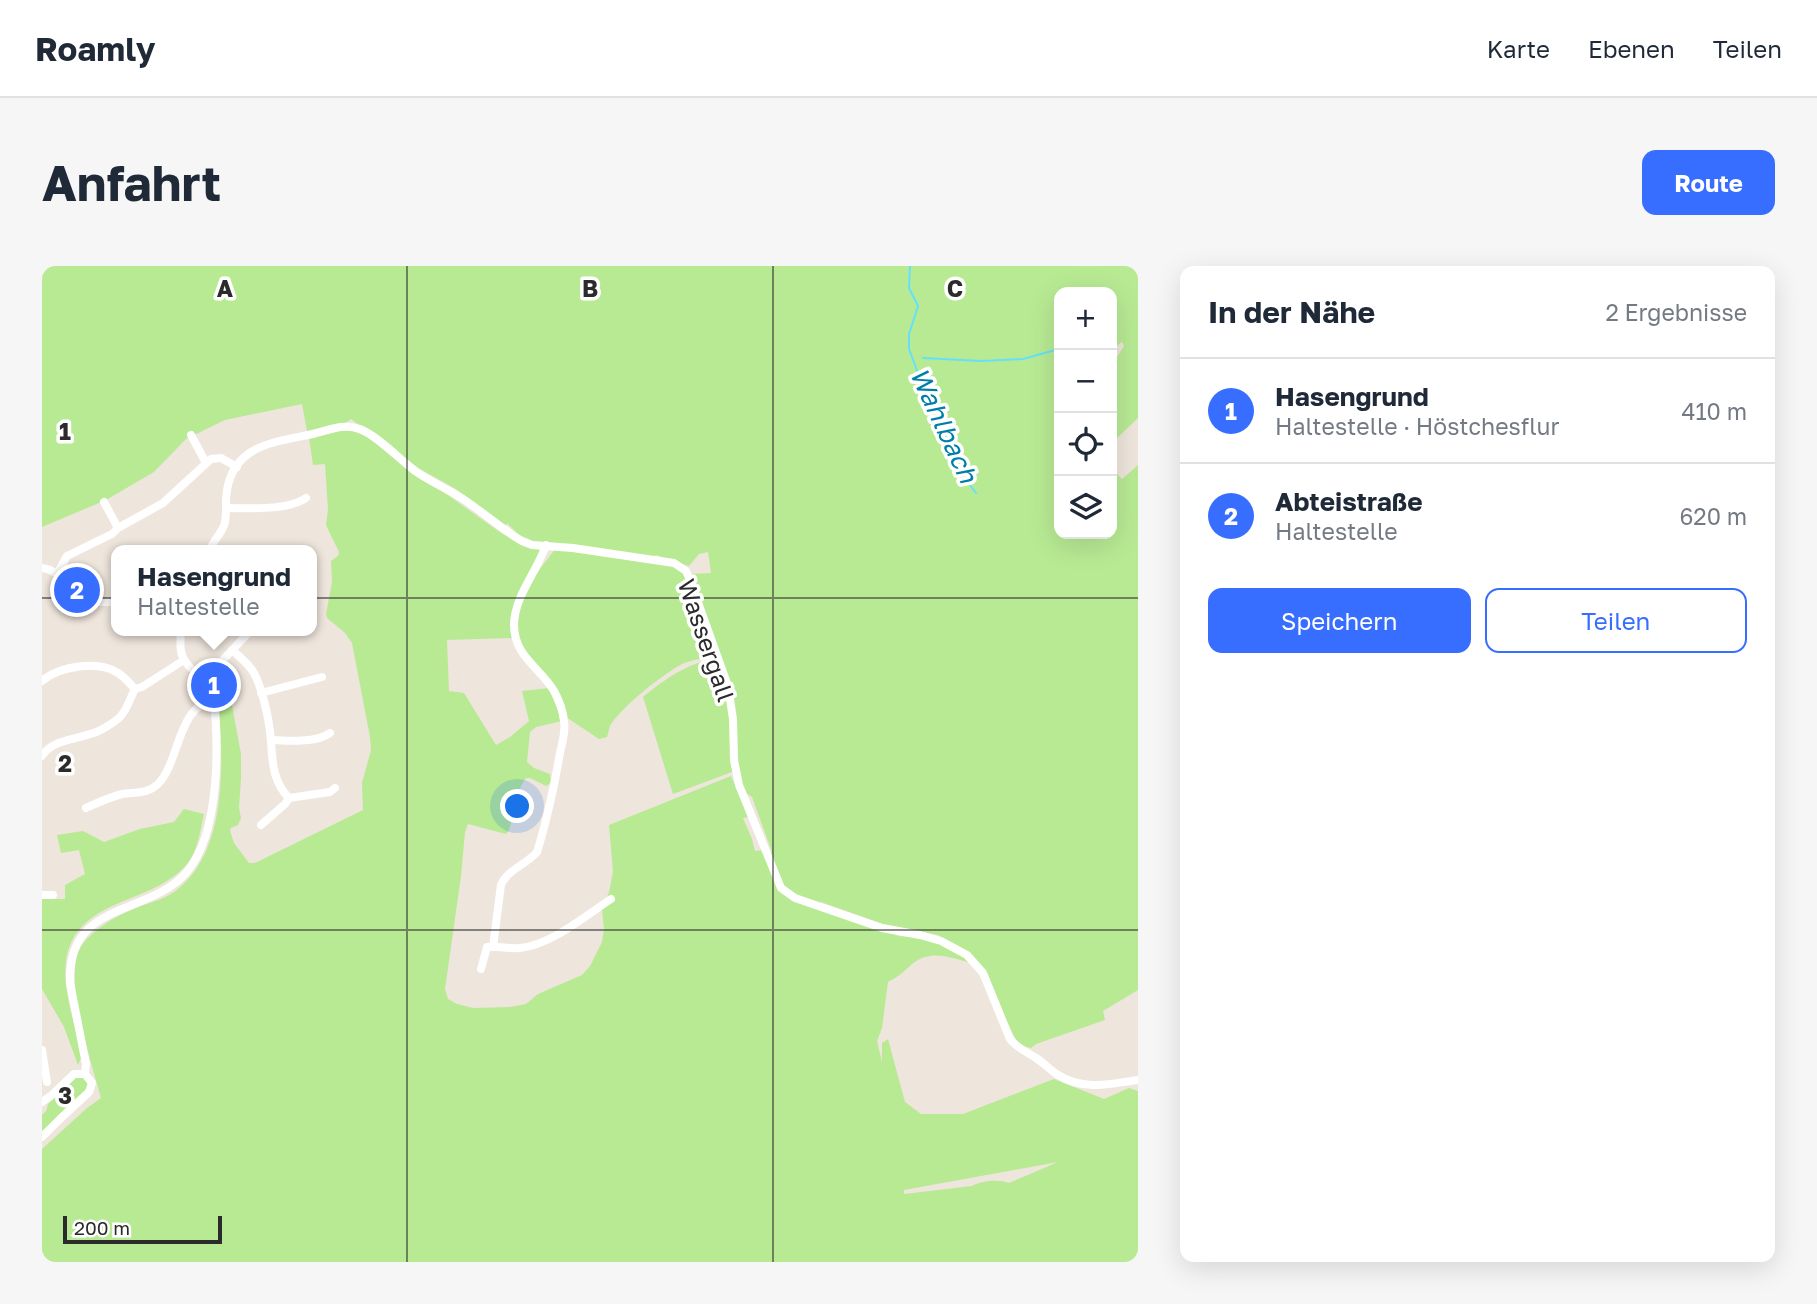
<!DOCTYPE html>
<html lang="de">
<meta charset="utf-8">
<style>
body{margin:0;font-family:"Golos Text",sans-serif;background:#f6f6f7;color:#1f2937}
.controls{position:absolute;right:21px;top:21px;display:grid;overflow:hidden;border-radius:14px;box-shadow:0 7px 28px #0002}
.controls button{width:63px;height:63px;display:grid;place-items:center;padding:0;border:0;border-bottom:2px solid #e0e1e3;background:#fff;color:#1f2937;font:35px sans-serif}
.scale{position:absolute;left:21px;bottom:18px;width:159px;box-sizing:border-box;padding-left:7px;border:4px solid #2b2b2b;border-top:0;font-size:19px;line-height:24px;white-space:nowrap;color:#2b2b2b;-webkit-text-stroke:5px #fff;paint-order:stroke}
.you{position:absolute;left:476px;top:541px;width:24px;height:24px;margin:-18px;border:5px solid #fff;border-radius:50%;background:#1a73e8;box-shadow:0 0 0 10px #1a73e833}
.badge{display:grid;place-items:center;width:46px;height:46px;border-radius:50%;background:#386eff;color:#fff;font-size:23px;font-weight:700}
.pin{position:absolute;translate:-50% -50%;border:4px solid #fff;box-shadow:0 2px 7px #0006}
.popup{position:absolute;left:69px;top:279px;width:206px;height:91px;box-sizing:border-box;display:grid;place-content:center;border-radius:14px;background:#fff;filter:drop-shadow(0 2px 5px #0005);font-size:23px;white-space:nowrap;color:#747a83}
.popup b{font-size:26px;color:#1f2937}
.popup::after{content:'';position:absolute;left:50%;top:100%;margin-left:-14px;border:14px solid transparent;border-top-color:#fff}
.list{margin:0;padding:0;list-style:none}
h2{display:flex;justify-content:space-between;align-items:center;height:91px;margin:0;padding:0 28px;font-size:30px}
h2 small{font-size:23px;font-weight:400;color:#747a83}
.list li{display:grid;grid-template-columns:46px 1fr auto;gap:21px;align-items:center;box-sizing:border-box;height:105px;padding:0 28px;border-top:2px solid #e0e1e3}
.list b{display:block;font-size:26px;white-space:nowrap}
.list p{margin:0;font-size:23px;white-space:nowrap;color:#747a83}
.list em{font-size:23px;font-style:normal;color:#747a83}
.actions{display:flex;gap:14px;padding:21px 28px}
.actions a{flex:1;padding:16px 0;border:2px solid #386eff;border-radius:14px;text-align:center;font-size:24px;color:#386eff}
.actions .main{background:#386eff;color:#fff}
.icon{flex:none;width:38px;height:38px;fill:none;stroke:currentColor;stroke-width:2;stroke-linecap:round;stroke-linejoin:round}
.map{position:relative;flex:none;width:1096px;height:996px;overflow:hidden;border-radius:14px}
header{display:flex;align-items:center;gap:42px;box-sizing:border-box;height:98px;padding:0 35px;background:#fff;border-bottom:2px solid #e0e1e3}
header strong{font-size:33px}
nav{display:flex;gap:38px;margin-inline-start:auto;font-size:24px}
.intro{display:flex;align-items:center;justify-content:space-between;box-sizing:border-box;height:168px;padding:0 42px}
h1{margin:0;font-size:49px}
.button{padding:18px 32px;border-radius:14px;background:#386eff;color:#fff;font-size:24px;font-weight:700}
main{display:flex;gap:42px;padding:0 42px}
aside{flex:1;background:#fff;border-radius:14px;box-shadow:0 7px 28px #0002}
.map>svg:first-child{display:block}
.green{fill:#b8ea93;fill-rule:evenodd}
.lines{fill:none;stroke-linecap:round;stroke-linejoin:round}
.stream{stroke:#65e0fb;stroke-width:2}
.minor{stroke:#fff;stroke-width:8}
.grid{fill:none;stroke:#2b2b2b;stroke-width:2;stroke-opacity:0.55}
.labels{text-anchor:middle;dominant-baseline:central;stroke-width:7;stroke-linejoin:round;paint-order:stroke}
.street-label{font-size:24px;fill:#2b2b2b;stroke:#fff}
.water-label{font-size:26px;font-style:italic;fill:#007eaa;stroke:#fff}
.grid-label{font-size:23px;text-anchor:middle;font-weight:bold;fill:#2b2b2b;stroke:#fff;stroke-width:7;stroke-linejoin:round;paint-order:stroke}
</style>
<header>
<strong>Roamly</strong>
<nav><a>Karte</a><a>Ebenen</a><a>Teilen</a></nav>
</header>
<div class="intro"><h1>Anfahrt</h1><a class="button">Route</a></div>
<main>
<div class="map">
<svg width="1096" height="996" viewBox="0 0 1096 996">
<rect width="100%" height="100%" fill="#eee5dc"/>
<!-- green -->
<g class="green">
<path d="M0 0H1096V152L1070 177V99L1082 80 1080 76 1073 81 1070 85V26H1017V268H1070V203L1080 213 1096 199V724L1061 745 1063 754 994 778 989 782 977 779 962 751 946 709 930 689 896 669 841 658 779 636 774 641 857 670 882 672 907 681 927 693 928 697C907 691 888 683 869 699 861 706 856 711 846 716L840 762 835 775 840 796V777L846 773 863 836 879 848H921L1012 813 1062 833 1087 822 1096 825V996H0V883L45 842 59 832C49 794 24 724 36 686 38 681 41 677 45 673 60 657 79 648 99 640 113 635 126 632 137 622 185 583 181 497 177 441 178 436 180 433 186 432L189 434 199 488V512L197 542 199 552 196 559 189 562 188 565 192 577 207 597H213L321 544 320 517 329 484 328 471 310 377 303 367 285 352 284 348 290 316 289 295 296 290 297 286 284 259 286 244 283 198 271 199 267 172 305 163 324 170 378 213 403 227 459 267 481 280 499 284 482 318 471 372 405 374 407 425 422 427 454 479 468 471 487 455 480 425 507 422 520 455 494 461 488 466 485 496 492 502 508 508 509 517 504 520 488 512H484L479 520 467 564 464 568 426 558 423 566 419 610 403 723 406 733 415 738 431 742 468 741 484 738 496 728 540 709 548 700 560 676 562 663 560 643 567 626 571 606 567 559 689 510 707 551 701 552 710 573 713 585 721 584 730 586 710 531 701 525 695 493 690 426 649 308 669 307 666 286 657 288 647 300 614 289 611 291 491 275 474 268 473 265 465 257 463 261 414 223 378 203 309 153 305 156 265 165 260 138 183 154 144 173 112 206 64 234 0 261ZM1016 896 967 917C956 913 940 915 930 920L862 928V924Z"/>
<path d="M514 282 634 301 643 308 670 386C663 393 649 394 640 398 621 408 578 442 568 460 567 464 566 467 565 471L557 473 524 451 476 374V342L491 312Z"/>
<path d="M671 393C690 406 689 482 690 506L631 528 601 431C622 414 644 398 671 393Z"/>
<path d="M142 543 162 548C158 565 156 584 145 598 110 640 34 630 24 695 20 724 34 762 40 790L36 799 22 761 0 723V633H23V619L43 608 37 584 19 587 15 569 41 565 62 576 98 563 132 556Z"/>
<path d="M41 810 47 819 45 823 0 868V849L4 845 6 838 35 811Z"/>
</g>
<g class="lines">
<!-- stream -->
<g class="stream">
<path d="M868 0 867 22 876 40 867 68V83L885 131 903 168 910 187 922 211 934 227"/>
<path d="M881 92 940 95 981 93 1017 83"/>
</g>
<!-- minor -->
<g class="minor">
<path d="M149 169 164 197"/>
<path d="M62 236 76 262"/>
<path d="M184 242C207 242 245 245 264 232"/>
<path d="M168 284C171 273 181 267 183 256 185 246 183 235 185 224 193 178 234 176 271 168 287 164 302 157 318 163 337 171 356 192 373 205 389 216 408 224 424 235 443 248 460 263 480 275L490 279 531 282 632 297 644 305 648 314 686 420 691 453 692 494 697 519 739 622 753 632 840 662 878 669 899 675 925 689 941 707 968 773C975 782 985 786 994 792 1002 797 1008 804 1016 809 1041 825 1069 818 1096 814"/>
<path d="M0 302C22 305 23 324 40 332 50 337 63 336 74 336"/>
<path d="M15 308 25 290 70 268 76 262 121 237 169 193 179 192 195 201"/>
<path d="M190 384C198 391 207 398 212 407 220 422 226 449 228 465 231 490 228 513 247 532"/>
<path d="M163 413 208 365"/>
<path d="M0 415C17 400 57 394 76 407 83 411 88 418 93 423"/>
<path d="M219 427 280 411"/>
<path d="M229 474C245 475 275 477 288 467"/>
<path d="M0 490C10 474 32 474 48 468 57 466 70 458 77 452 85 445 88 432 93 423L100 421 142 394"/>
<path d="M44 542C55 537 68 531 80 528 92 526 106 528 116 518 138 496 135 440 172 434"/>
<path d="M219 559 243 538 247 532 288 526 293 522"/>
<path d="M0 629H11"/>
<path d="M451 681 459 619C466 603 484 599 495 586 505 554 512 521 518 487 520 477 524 466 522 455 521 445 517 434 512 425 497 400 472 391 472 358 473 329 495 306 504 279"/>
<path d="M439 703 445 681C456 680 467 683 478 682 509 679 543 650 569 633"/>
<path d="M0 784 5 816"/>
<path d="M43 808 44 798 28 717C25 634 105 651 144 607 179 567 177 476 171 425 165 410 145 405 140 389 137 381 139 372 139 365"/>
<path d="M0 836 10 829 32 808H43"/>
<path d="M0 871 18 853 47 826 50 817 43 808"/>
</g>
</g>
<!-- grid -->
<path class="grid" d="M365 0V996M731 0V996M0 332H1096M0 664H1096"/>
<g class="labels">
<!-- street labels -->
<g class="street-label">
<text transform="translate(665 374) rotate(71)">Wassergall</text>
</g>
<!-- water labels -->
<g class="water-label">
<text transform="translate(902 159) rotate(65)">Wahlbach</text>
</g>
</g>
<g class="grid-label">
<text x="183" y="31">A</text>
<text x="548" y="31">B</text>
<text x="913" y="31">C</text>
<text x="23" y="174">1</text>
<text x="23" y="506">2</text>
<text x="23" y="838">3</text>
</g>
</svg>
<div class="controls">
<button>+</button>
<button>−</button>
<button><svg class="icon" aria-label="locate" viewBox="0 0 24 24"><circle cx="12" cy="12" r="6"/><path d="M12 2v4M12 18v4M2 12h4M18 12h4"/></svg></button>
<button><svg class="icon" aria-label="layers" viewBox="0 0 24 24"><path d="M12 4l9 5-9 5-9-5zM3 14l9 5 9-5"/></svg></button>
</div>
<div class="scale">200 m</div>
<div class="you"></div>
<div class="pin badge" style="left:172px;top:419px">1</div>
<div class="popup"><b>Hasengrund</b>Haltestelle</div>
<div class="pin badge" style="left:35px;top:324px">2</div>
</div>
<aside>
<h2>In der Nähe<small>2 Ergebnisse</small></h2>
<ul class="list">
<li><span class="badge">1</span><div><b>Hasengrund</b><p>Haltestelle · Höstchesflur</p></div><em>410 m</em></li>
<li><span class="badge">2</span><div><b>Abteistraße</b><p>Haltestelle</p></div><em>620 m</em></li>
</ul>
<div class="actions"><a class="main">Speichern</a><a>Teilen</a></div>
</aside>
</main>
